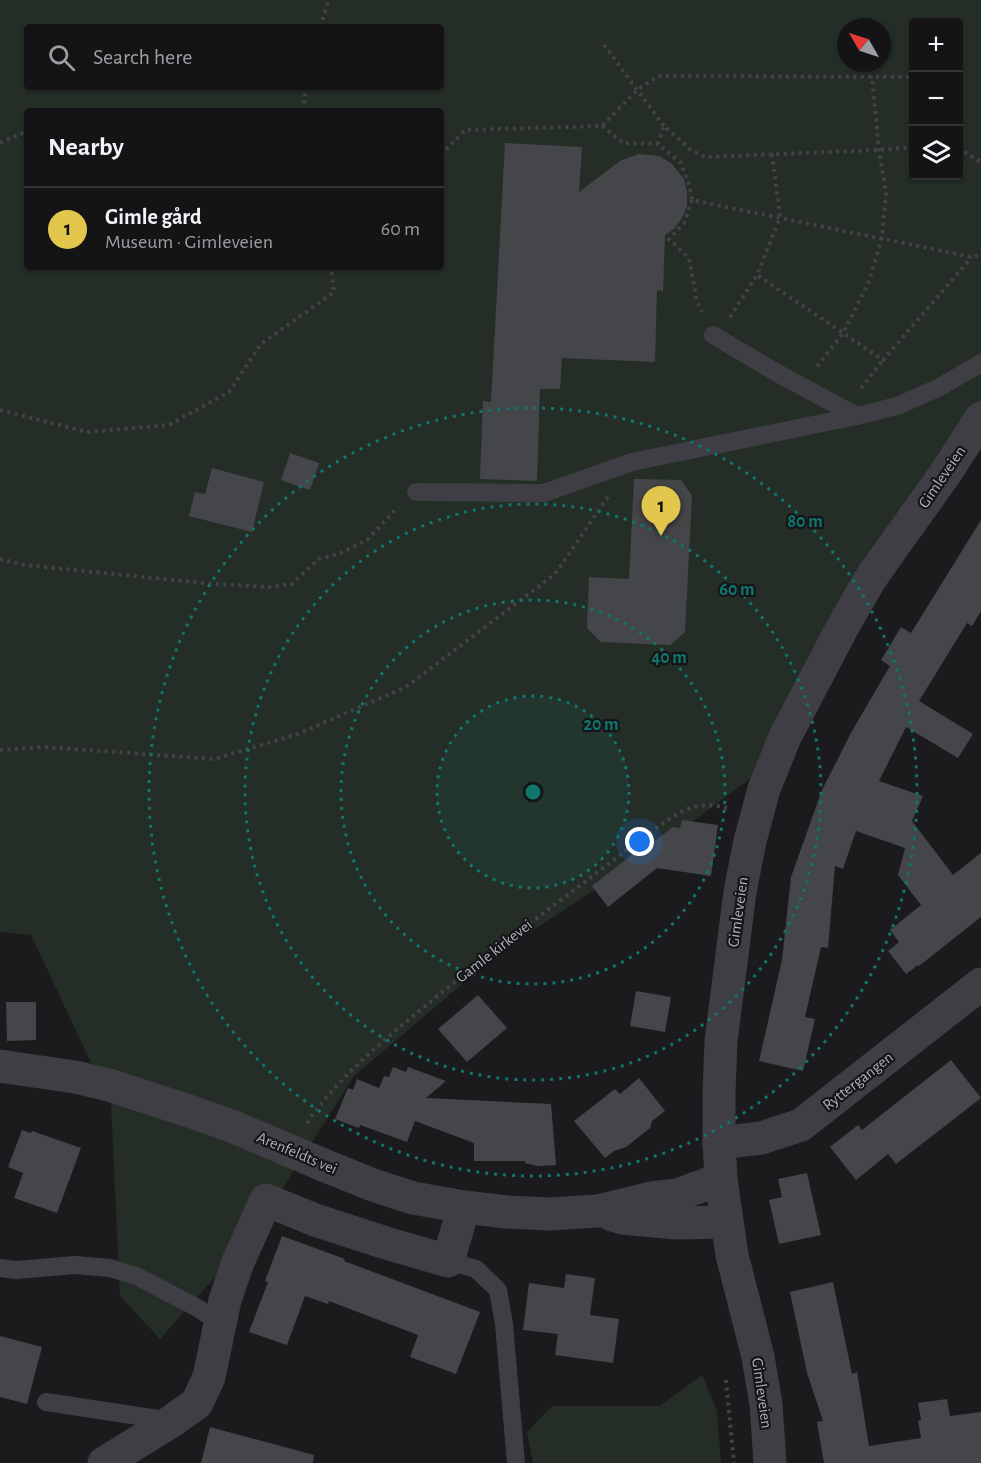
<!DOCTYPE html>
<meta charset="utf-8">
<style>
body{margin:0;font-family:"Alegreya Sans",sans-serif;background:#1d1d1f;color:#f1f3f6}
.controls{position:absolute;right:18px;top:18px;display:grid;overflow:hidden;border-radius:6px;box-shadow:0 2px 4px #0004}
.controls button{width:54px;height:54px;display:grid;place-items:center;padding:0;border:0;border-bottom:2px solid #333335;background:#141416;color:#f1f3f6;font:30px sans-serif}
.compass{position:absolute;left:837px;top:18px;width:54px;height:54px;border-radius:50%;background:#141416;box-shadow:0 2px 4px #0004;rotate:309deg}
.you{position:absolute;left:640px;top:842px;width:21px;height:21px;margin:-15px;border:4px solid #fff;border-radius:50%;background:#1a73e8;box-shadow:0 0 0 9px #1a73e833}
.badge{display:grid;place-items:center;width:39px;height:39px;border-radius:50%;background:#e3c74c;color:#111;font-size:20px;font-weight:700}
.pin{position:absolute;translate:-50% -50px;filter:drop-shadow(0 2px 3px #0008)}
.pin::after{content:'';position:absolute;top:32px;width:21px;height:18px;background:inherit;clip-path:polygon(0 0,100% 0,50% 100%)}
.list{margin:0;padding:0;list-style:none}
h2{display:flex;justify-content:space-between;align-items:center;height:78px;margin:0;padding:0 24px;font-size:26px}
h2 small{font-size:20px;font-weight:400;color:#9d9ea1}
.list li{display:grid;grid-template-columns:39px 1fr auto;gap:18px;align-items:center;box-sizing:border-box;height:84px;padding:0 24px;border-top:2px solid #333335}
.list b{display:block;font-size:22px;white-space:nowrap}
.list p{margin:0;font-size:20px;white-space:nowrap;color:#9d9ea1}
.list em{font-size:20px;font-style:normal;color:#9d9ea1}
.icon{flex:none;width:33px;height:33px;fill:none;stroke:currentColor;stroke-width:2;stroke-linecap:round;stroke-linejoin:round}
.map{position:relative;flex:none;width:981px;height:1463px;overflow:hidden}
.search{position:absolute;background:#141416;box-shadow:0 2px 4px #0004;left:24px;top:24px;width:420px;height:66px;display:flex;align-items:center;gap:15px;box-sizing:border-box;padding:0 21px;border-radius:6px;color:#9d9ea1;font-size:22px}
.panel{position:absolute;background:#141416;box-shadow:0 2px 4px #0004;left:24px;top:108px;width:420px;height:162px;border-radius:6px}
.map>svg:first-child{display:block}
.green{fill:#252d27;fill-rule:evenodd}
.building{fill:#45464a}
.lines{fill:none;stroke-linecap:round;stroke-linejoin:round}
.path{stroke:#424348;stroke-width:4;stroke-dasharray:3 4.5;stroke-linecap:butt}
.service{stroke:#3e3e44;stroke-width:18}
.minor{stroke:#3e3e44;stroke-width:33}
.tertiary{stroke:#3e3e44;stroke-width:33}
.ring{fill:none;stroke:#0f766e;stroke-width:3;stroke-dasharray:3 6}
.labels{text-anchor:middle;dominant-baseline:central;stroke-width:4.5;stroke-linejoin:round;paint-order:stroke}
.street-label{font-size:16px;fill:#afb1bb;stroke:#161618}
.centre{fill:#0f766e;stroke:#161618;stroke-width:3}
.ring-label{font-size:18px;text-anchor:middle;font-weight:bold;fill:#0f766e;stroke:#161618;stroke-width:4.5;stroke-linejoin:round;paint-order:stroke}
</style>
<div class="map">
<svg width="981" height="1463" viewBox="0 0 981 1463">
<rect width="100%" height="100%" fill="#1b1b1d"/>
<!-- green -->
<g class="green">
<path d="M0 0H981V443L767 766 652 852 500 952 354 1076 253 1235 160 1339 120 1296 111 1105 31 935 0 932ZM914 22H958V176H914ZM27 27H441V87H27ZM846 27H882V63H846ZM27 111H441V267H27Z"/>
<path d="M702 1375 717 1411 721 1463H533L527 1432 552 1406H660Z"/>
</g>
<!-- building -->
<g class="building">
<path d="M505 143 582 147 579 192 620 161 639 154 659 156 671 163 684 179 687 192V206L682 218 674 229 665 235 663 291 657 290 655 362 562 358 560 389H540L537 481 480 479 483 401 491 402Z"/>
<path d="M290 453 319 463 310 490 281 480Z"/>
<path d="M212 468 264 482 252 532 189 516 195 492 205 494Z"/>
<path d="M634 479 681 480 692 496 685 632 670 645 601 642 587 628 589 577 629 579Z"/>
<path d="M981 520V611L972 626 967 623 919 701 973 734 958 758 906 727 879 781 923 796 912 821 953 875 981 853V917L919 966 918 965 906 974 888 951 899 942 890 930 921 905 898 875 905 848 856 831 843 869 835 866 828 948 821 947 805 1017 815 1019 803 1071 759 1061 782 960 791 877 822 790 852 731 890 666 881 660 901 627 911 633Z"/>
<path d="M682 820 718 825 711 876 657 868 608 907 592 886 642 847 644 849 673 827 680 828Z"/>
<path d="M636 991 671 997 665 1032 630 1026Z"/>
<path d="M478 995 507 1028 467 1062 438 1029Z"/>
<path d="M6 1002H36V1040L7 1041Z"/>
<path d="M951 1060 981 1098 896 1164 888 1154 856 1180 830 1147 858 1125 862 1130Z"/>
<path d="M393 1067 406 1072 408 1067 446 1081 426 1098 551 1104 556 1165 537 1166 525 1163V1161H474V1143L415 1121 407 1142 360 1125 359 1128 335 1119 348 1088 353 1090 357 1079 379 1088 384 1076 389 1077Z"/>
<path d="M639 1078 665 1111 652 1121 650 1128 626 1147 614 1151 605 1158 574 1121 615 1089 620 1094Z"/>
<path d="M22 1130 31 1133 32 1131 81 1148 57 1213 14 1198 23 1173 8 1167Z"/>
<path d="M807 1173 821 1235 779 1244 769 1200 782 1197 778 1179Z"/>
<path d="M282 1236 345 1259 344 1261 480 1312 456 1374 410 1357 418 1335 329 1301 328 1304 305 1296 287 1345 249 1332 268 1282 265 1281Z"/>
<path d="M566 1274 595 1278 590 1315 619 1319 613 1363 555 1355 558 1334 523 1330 529 1283 564 1288Z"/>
<path d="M833 1282 852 1374 857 1372 869 1446 921 1438 918 1421 921 1420 918 1403 947 1399 950 1416 981 1412V1463H824L817 1422 823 1421 807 1373 790 1292Z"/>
<path d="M0 1336 42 1347 27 1404 0 1397Z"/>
<path d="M210 1427 314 1455 313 1463H201Z"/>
</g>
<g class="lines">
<!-- path -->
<g class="path">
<path d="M320 27 329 0"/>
<path d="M604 45 664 126"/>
<path d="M303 111 306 87"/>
<path d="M602 126 623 143 658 144"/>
<path d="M0 143 27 131"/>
<path d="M914 147 879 150 705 157 692 151 664 126 658 144 681 163 690 188 692 200 972 257 981 254"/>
<path d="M958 148 981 162"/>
<path d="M772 154 780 217 757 275 883 360 972 257"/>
<path d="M441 155 465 130 602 126 637 90 658 76 914 77"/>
<path d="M692 200 684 223 669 239 689 258 697 302 702 312"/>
<path d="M730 317 757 275"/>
<path d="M817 366 843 333 868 284 882 238 886 193 879 150 872 76"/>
<path d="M861 388 883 360"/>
<path d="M0 410 87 432 169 425 229 392 261 344 334 292 331 267"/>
<path d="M0 559 24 565 215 584 269 587 292 584 319 559 341 553 367 540 398 507"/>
<path d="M0 750 44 747 214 759 298 734 406 687 555 574 608 497"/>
<path d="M307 1123C337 1079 378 1045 419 1011 466 972 513 936 562 899 586 881 610 863 634 844 650 833 666 820 683 811 697 804 712 804 727 808"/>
<path d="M726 1380 734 1463"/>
</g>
<!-- service -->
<g class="service">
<path d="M713 335 777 373 857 416 897 406 938 388 981 363"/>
<path d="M416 492 544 493 632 462 857 416"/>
<path d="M448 1261 476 1269 498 1290 504 1324 516 1463"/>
<path d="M0 1268 16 1270 75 1265 110 1268 136 1276 196 1307 220 1323"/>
<path d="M46 1402 171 1421"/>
</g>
<!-- minor -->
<g class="minor">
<path d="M719 1143 761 1138 801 1125 981 984"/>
<path d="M104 1463 172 1421 197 1403 209 1377 225 1300 238 1262 266 1200 315 1220 386 1243 448 1261 464 1207"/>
</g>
<!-- tertiary -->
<g class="tertiary">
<path d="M0 1066 75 1077 109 1085 192 1112 234 1127 321 1164 373 1185 413 1198 464 1207 507 1212 550 1214 598 1211 651 1198 677 1195 721 1179"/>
<path d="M612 1215 622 1218 677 1223 727 1222"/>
<path d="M770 1463 766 1404 758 1357 732 1255 721 1179 719 1143V1092L721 1041 740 892 750 841 764 789 785 737 841 630 870 579 945 474 981 418"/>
</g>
</g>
<!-- distance rings -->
<circle cx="533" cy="792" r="96" fill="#0f766e" fill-opacity=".12"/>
<g class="ring">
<circle cx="533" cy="792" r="96"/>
<circle cx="533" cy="792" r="192"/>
<circle cx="533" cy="792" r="288"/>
<circle cx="533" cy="792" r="384"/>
</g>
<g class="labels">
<!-- street labels -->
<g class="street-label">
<text transform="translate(942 477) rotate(-56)">Gimleveien</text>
<text transform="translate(738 912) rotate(-82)">Gimleveien</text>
<text transform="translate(494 951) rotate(-38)">Gamle kirkevei</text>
<text transform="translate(858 1081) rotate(-38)">Ryttergangen</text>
<text transform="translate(297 1153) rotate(23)">Arenfeldts vei</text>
<text transform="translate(762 1393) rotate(82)">Gimleveien</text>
</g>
</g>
<circle cx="533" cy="792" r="9" class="centre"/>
<g class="ring-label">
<text x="805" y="527">80 m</text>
<text x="737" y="595">60 m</text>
<text x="669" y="663">40 m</text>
<text x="601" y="730">20 m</text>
</g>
</svg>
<div class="controls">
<button>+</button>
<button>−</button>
<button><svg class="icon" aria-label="layers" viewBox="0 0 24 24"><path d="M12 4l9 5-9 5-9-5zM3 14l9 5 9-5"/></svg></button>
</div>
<svg class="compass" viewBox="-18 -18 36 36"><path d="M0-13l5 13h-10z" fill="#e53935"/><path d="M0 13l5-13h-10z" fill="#9d9ea1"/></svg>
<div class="you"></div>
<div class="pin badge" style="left:661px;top:536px">1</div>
<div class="search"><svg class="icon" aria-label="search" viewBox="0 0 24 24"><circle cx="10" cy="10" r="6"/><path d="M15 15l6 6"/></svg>Search here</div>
<section class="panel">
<h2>Nearby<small></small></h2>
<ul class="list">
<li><span class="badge">1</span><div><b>Gimle gård</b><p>Museum · Gimleveien</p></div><em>60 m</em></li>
</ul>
</section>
</div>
